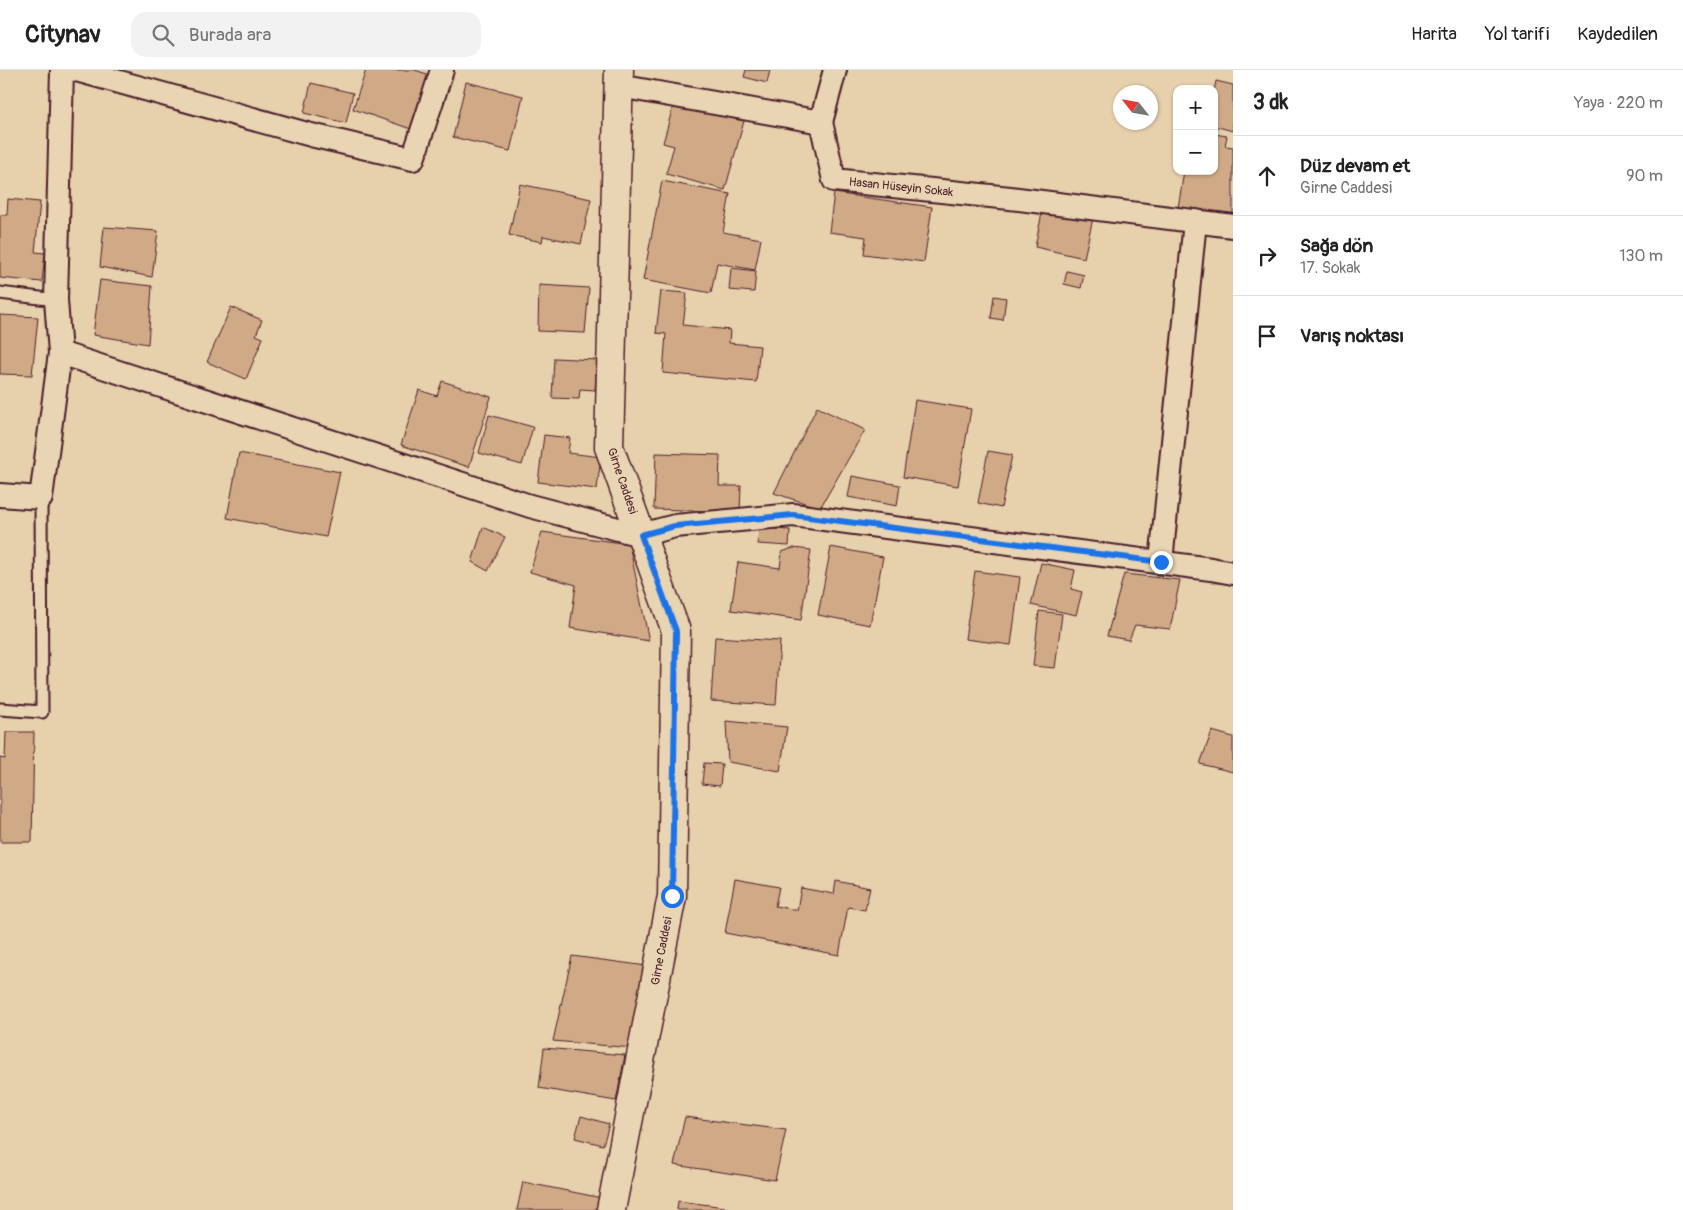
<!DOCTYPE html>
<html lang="tr">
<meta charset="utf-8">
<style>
body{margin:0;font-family:Pangolin,sans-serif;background:#f2f2f2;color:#222}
.controls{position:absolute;right:15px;top:15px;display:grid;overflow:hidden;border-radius:10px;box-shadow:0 1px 4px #0004}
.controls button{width:45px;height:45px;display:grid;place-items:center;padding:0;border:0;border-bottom:1px solid #e0e0e0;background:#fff;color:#222;font:25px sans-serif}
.compass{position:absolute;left:1113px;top:15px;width:45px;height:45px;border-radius:50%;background:#fff;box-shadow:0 1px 4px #0004;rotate:301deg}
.stop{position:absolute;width:15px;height:15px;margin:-11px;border:4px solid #1a73e8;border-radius:50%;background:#fff}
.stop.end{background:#1a73e8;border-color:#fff;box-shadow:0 1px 5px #0008}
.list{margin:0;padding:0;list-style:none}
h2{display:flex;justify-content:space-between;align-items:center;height:65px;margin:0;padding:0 20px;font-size:21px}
h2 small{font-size:16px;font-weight:400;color:#767676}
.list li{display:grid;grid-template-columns:32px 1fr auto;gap:15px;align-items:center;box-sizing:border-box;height:80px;padding:0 20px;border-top:1px solid #e0e0e0}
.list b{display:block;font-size:19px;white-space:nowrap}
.list p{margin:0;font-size:16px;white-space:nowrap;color:#767676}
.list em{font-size:16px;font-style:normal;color:#767676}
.icon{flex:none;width:28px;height:28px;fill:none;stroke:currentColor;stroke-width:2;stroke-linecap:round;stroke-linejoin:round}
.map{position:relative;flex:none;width:1233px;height:1140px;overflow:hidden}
header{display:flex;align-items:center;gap:30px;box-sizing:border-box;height:70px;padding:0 25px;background:#fff;border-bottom:1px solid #e0e0e0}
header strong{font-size:24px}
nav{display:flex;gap:28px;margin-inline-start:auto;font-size:18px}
.search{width:350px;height:45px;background:#f2f2f2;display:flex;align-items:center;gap:12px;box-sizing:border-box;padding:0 18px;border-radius:15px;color:#767676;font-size:19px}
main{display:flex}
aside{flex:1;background:#fff}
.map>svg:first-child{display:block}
.building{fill:#d0aa86;stroke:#4a1f2b}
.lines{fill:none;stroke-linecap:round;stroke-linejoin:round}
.lane-casing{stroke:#4a1f2b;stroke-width:15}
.street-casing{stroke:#4a1f2b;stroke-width:26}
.secondary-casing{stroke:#4a1f2b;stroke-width:31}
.lane{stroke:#e9d5b3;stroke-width:11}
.street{stroke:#e9d5b3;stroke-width:22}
.secondary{stroke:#e9d5b3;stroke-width:28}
.route{stroke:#1a73e8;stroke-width:6}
.labels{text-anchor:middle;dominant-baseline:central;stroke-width:4.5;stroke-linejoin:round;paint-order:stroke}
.street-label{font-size:12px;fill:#4a1f2b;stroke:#e9d5b3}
</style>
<header>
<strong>Citynav</strong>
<div class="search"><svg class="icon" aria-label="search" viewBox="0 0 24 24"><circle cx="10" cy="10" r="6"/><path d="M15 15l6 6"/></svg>Burada ara</div>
<nav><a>Harita</a><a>Yol tarifi</a><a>Kaydedilen</a></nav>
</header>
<main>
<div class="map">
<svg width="1233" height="1140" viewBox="0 0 1233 1140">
<rect width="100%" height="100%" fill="#e7d0ac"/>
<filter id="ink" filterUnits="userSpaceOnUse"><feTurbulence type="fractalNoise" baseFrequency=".02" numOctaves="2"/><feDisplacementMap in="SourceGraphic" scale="10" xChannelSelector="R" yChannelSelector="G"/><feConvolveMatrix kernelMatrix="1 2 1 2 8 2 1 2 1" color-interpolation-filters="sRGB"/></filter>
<g filter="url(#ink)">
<!-- building -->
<g class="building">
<path d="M366 0H415L433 6 414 60 353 39Z"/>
<path d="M746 0H770L767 13 744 7Z"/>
<path d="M1216 11 1233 15V61L1214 56V21Z"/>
<path d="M466 12 523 26 510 81 453 67Z"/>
<path d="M311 13 353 23 346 53 304 43Z"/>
<path d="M674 33 744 51 725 120 666 104 674 76 663 73Z"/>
<path d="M1214 64 1227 66 1225 76 1233 77V147L1178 138 1184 101H1214Z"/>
<path d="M662 111 730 124 723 162 761 169 755 200 717 193 711 223 643 210Z"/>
<path d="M520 114 591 129 581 174 543 166 542 172 509 165Z"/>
<path d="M834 123 932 137 924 192 864 184 866 167 829 162Z"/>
<path d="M8 129 40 132 35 182 45 183 42 212 0 208V145H7Z"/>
<path d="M1043 138 1093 148 1084 188 1035 177Z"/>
<path d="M104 157 158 161 152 207 100 197Z"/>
<path d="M731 198 756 201 754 222 729 220Z"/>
<path d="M1067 201 1084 205 1081 218 1064 214Z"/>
<path d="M100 210 152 216 148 274 93 265Z"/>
<path d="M539 215 589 218 585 263 538 261Z"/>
<path d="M661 221 687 223 683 255 730 260 729 273 760 276 756 312 663 303 666 264 656 263Z"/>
<path d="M994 226 1006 228 1003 250 991 248Z"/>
<path d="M231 237 262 250 256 265 263 268 246 309 207 292Z"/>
<path d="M0 245 38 247 32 305 0 304Z"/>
<path d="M554 288 597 290 595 320 580 319 579 329 552 328Z"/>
<path d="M442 311 491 327 469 397 401 375 419 320 437 326Z"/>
<path d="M915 330 971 339 958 416 903 407Z"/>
<path d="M817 337 865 360 820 438 774 423Z"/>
<path d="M489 345 533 357 522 395 479 383Z"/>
<path d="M544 365 570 368 568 383 601 387 597 419 538 412Z"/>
<path d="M988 381 1012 385 1001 438 978 433Z"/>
<path d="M239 383 340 402 326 467 227 448Z"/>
<path d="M656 383 720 385 719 416H741L740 442 654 439Z"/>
<path d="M852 406 900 415 897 436 848 427Z"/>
<path d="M483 457 505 467 488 501 472 492Z"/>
<path d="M759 458 790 460 789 476 758 474Z"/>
<path d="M542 462 629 474 649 571 570 558 576 515 530 502Z"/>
<path d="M831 477 883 487 870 555 818 545Z"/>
<path d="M793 478 811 480 801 550 731 540 738 492 780 498 782 482Z"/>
<path d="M1041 493 1075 500 1071 519 1082 522 1076 545 1031 535Z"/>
<path d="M975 501 1020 507 1011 575 965 569Z"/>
<path d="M1124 504 1180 510 1170 559 1135 555 1129 570 1107 566Z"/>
<path d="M1039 541 1062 544 1055 598 1033 596Z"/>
<path d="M715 567 780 571 776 635 711 631Z"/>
<path d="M726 651 787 657 780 701 728 692Z"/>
<path d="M1212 661 1233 667V702L1200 694Z"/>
<path d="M6 662H34L32 772H0V688L5 689Z"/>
<path d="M704 693 722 694 720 716 702 714Z"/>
<path d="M735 809 779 817 775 836 797 840 801 818 834 824 836 811 870 818 865 840 848 837 839 885 725 863Z"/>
<path d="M572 886 647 896 633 978 553 971Z"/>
<path d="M544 978 625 985 616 1031 539 1018Z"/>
<path d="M581 1046 609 1054 603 1075 575 1068Z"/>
<path d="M685 1047 786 1060 775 1110 674 1095Z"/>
<path d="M523 1112 602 1128 599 1140H517Z"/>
<path d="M678 1131 725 1137V1140H677Z"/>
</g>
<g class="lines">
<defs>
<g id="lane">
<path d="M0 223 56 230"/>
<path d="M0 639 42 642 41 428"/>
</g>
<g id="street">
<path d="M62 0 56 230 60 283 530 436 641 465 675 456 793 445 1211 499 1233 503"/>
<path d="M76 0 311 65 413 89 442 0"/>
<path id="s1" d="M619 16 821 52 834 110 1010 128 1233 156"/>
<path d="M821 52 835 0"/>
<path d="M0 425 41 428 60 283"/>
<path d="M1161 492 1195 151"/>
</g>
<g id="secondary">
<path id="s2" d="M611 1140 672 826 676 561 609 377 619 0"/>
</g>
</defs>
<!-- lane casing -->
<use href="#lane" class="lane-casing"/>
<!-- street casing -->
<use href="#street" class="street-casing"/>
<!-- secondary casing -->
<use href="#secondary" class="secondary-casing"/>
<!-- lane -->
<use href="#lane" class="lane"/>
<!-- street -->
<use href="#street" class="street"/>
<!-- secondary -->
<use href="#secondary" class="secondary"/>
</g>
</g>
<g class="lines" filter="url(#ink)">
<!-- route -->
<path class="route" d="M672 826 676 561 641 465 675 456 793 445 1161 492"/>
</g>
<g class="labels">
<!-- street labels -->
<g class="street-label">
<text stroke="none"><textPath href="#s1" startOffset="332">Hasan Hüseyin Sokak</textPath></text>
<text transform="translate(622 411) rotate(71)">Girne Caddesi</text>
<text stroke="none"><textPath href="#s2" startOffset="264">Girne Caddesi</textPath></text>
</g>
</g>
</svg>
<div class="controls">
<button>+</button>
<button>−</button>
</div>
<svg class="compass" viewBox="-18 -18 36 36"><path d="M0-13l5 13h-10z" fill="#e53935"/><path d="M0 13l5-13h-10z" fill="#767676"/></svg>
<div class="stop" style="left:672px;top:826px"></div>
<div class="stop end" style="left:1161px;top:492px"></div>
</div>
<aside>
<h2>3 dk<small>Yaya · 220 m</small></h2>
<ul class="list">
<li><svg class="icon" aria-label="ahead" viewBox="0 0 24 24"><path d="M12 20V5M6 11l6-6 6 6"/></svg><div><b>Düz devam et</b><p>Girne Caddesi</p></div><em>90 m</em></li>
<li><svg class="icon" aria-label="right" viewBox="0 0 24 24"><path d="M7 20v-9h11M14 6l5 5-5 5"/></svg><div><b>Sağa dön</b><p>17. Sokak</p></div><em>130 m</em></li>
<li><svg class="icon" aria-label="arrive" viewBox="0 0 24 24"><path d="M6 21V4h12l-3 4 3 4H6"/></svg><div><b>Varış noktası</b></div></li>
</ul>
</aside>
</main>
